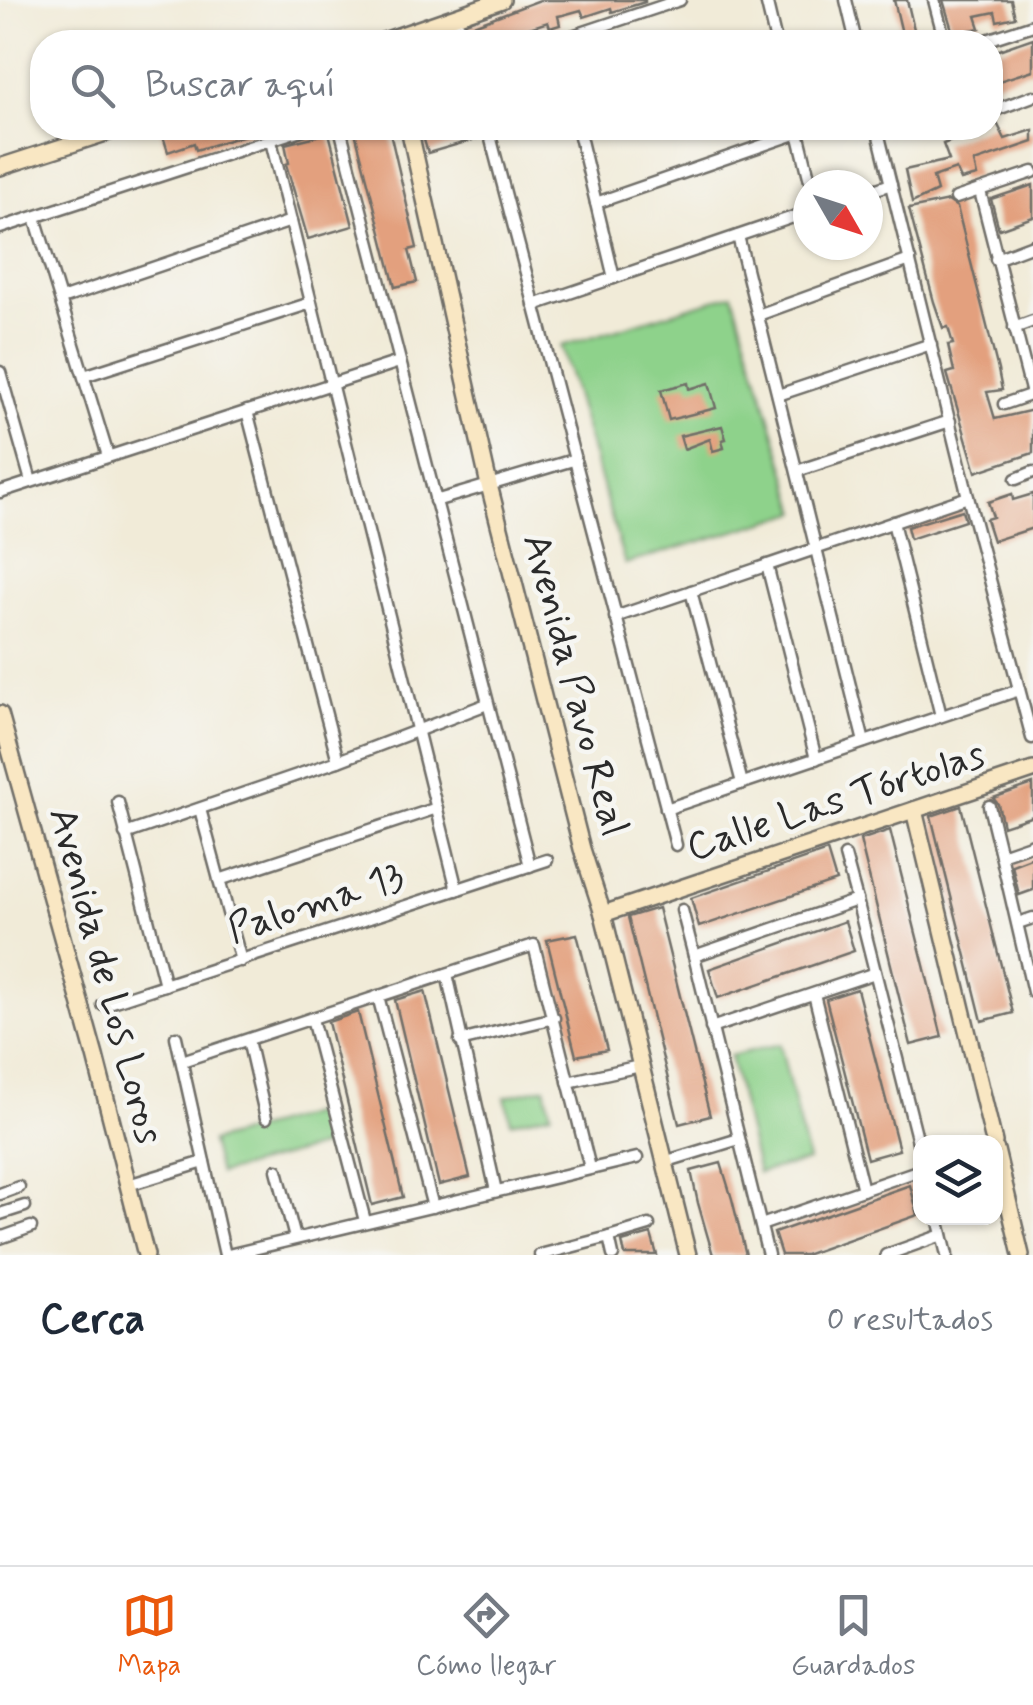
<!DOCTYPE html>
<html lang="es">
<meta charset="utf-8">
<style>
body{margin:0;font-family:Mynerve,sans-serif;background:#f2f2f3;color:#1f2937}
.controls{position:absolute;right:30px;bottom:30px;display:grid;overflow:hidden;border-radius:20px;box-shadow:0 2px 8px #0004}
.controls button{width:90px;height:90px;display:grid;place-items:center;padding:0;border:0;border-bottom:2px solid #e0e1e3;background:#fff;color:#1f2937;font:50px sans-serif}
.compass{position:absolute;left:793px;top:170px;width:90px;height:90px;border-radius:50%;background:#fff;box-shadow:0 2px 8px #0004;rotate:129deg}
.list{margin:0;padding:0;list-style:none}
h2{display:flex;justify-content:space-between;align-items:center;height:130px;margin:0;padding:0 40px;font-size:42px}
h2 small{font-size:32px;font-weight:400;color:#747a83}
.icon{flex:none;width:55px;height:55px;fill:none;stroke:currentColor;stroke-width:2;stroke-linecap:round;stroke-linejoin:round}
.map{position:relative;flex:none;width:1033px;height:1255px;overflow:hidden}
.search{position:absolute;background:#fff;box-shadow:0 2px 8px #0004;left:30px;right:30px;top:30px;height:110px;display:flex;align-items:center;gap:25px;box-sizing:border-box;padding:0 35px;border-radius:40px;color:#747a83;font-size:38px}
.sheet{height:310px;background:#fff}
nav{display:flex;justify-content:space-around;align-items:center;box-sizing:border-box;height:140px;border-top:2px solid #e0e1e3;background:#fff;font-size:28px;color:#747a83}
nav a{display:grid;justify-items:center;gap:5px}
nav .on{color:#ea580c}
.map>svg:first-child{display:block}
.green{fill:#8ed28b;stroke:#5c7e5b;stroke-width:2.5}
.building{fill:#e3a07e}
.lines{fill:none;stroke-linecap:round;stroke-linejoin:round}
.street-casing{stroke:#706e68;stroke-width:15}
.secondary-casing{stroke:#706e68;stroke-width:20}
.street{stroke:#fff;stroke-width:10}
.secondary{stroke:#f9e7c3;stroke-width:15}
.labels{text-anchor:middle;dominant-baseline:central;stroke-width:9;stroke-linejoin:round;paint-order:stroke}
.street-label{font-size:40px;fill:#2b2b2b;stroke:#f6f6f2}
</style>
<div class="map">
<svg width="1033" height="1255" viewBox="0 0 1033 1255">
<rect width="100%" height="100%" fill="#f6f6f2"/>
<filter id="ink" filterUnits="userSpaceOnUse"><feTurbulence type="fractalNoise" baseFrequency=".01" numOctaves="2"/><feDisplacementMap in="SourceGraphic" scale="20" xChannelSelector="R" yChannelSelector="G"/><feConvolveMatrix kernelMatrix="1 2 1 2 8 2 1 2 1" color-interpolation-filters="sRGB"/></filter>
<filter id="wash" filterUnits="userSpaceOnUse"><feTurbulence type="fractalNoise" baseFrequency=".0048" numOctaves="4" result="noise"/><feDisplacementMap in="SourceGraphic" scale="40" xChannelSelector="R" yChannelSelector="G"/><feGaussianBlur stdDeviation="2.25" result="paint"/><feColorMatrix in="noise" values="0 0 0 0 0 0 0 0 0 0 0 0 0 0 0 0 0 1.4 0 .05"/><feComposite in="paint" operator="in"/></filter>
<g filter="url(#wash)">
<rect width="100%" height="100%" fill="#f1ebd8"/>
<!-- green -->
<g class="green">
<path d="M733 294 798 512 625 564 561 346Z"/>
<path d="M780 1044 808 1161 758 1173 730 1056Z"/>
<path d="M545 1087 551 1113 511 1122 505 1097Z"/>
<path d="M322 1111 331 1144 219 1174 211 1142Z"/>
</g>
<g id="blocks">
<!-- building -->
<g class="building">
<path d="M540 0H645V2L612 12 611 8 584 17 581 10 563 15 558 16 560 25 550 28 548 22 507 35 509 42H473L468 27Z"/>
<path d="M894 0H907L917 42H904Z"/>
<path d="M943 0H1011L1015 17 997 21 995 12 976 16 980 28 953 33Z"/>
<path d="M1033 38V70L990 84V53Z"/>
<path d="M997 123 1005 139 1033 130V142L974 162 977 176 961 180 956 169 933 177 937 191 912 203 905 170 949 160 943 144Z"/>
<path d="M170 128H261L262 130 196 150 194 143 168 152 161 130Z"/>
<path d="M354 128H389L417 248 409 250 417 282 395 287Z"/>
<path d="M430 128H477L480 138 428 153 421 130Z"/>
<path d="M329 133 353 226 308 239 286 164 289 163 285 144Z"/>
<path d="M1033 185V217L999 229 991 199Z"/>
<path d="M948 201 957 207 998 370 1002 390 987 392 995 419 1033 410V453L976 472 947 373 954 371 948 345 953 344 948 327 943 328 934 302 909 209Z"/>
<path d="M688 383 689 389 709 383 716 408 669 420 661 390Z"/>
<path d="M722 426 726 439 722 440 724 448 713 451 710 439 684 449 680 436Z"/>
<path d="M1012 494 1013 500 1033 494V528L993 541 986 519 993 517 988 502Z"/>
<path d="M962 510 965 521 910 539 907 527Z"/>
<path d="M1033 784V816L1003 826 998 804 993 798Z"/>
<path d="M961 806 1013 1013 982 1021 931 816Z"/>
<path d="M890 830 942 1037 911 1045 860 840Z"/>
<path d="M827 851 836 881 699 927 691 898Z"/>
<path d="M1033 857V890L1019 895 1012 865Z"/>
<path d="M658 908 710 1116 679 1124 628 917Z"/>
<path d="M845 921 854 951 718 998 709 969Z"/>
<path d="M577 934 607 1050 576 1056 547 940Z"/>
<path d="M857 989 899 1150 867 1159 826 999Z"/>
<path d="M425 991 470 1177 439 1185 395 1000Z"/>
<path d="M358 1012 403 1197 372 1205 328 1022Z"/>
<path d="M721 1163 732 1199 746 1255H713L698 1203 691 1171Z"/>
<path d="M910 1185 918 1215 805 1255H781L774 1233Z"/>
<path d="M651 1234 657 1255H625L622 1242Z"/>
</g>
</g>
</g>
<g filter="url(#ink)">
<use href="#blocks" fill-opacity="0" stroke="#706e68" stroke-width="2.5"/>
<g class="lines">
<defs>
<g id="street">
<path d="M766 0 776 42"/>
<path d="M846 0 856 42"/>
<path d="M934 0 945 42"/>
<path d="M457 21 464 42"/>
<path d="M554 42 680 0"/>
<path d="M981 42 1033 25"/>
<path d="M990 112 1033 96"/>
<path d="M340 128 530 866"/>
<path d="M488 128 676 845"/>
<path d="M578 128 614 278"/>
<path d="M797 128 811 185"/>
<path d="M877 128 968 497 1032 738"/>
<path d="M940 130 948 128"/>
<path d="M271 141 457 890"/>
<path d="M980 191 1032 394"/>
<path d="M868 192 891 184"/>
<path d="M956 198 1033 172"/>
<path d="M596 203 798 133"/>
<path d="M35 217 108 456"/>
<path d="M0 228 307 128"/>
<path d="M738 236 864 742"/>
<path d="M996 259 1033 245"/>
<path d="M61 299 291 221"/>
<path d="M534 305 808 212"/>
<path d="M758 315 910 260"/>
<path d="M1014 328 1033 321"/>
<path d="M0 372 31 481"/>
<path d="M84 376 311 303"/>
<path d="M778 395 931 344"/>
<path d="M1004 404 1033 394"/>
<path d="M247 411 338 761"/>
<path d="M797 471 950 421"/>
<path d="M1016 479 1033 472"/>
<path d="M0 492 399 362"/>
<path d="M435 501 573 460"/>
<path d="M893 522 941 716"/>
<path d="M767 565 816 759"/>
<path d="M691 591 742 783"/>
<path d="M615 617 968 497"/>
<path d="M118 802 165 985"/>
<path d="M989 806 1001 855"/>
<path d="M200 809 241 961"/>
<path d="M666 809 1019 690"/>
<path d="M125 834 338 761 487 704"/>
<path d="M1033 844 1001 855 1033 992"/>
<path d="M845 856 857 900"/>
<path d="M219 880 437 808"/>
<path d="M682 910 694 956"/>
<path d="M1018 923 1033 918"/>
<path d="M447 974 496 1191"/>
<path d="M814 994 863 1190"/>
<path d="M378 996 433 1207"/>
<path d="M103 1005 547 860"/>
<path d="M312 1019 365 1221"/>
<path d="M711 1028 875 973"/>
<path d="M176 1037 225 1255"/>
<path d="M248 1040 266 1118"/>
<path d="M460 1041 554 1018"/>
<path d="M182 1061 534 945 590 1168"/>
<path d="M568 1082 640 1066"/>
<path d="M664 1162 739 1139"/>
<path d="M277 1170 295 1238"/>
<path d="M128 1185 204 1162"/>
<path d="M0 1194 19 1187"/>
<path d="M0 1214 25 1206"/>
<path d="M938 1218 947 1255"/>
<path d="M761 1225 920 1170"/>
<path d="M609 1237 649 1225"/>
<path d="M0 1238 31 1227"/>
<path d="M228 1255 637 1158"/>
<path d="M540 1255 609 1237 613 1255"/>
<path d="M768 1255 694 956 857 900 920 1150"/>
<path d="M886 1255 942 1235"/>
</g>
<g id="secondary">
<path d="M381 42 502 0"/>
<path d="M409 128 489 485 582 849 603 914 688 1255"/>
<path d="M0 167 121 128"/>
<path d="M0 714 95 1056 146 1255"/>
<path d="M914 810 994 1142"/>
<path d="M603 914 1033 770"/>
<path d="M996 1150 1021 1255"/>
</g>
</defs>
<!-- street casing -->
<use href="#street" class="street-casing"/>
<!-- secondary casing -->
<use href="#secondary" class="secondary-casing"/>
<!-- street -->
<use href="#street" class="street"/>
<!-- secondary -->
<use href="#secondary" class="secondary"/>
</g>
</g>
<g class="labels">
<!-- street labels -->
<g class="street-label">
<text transform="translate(574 685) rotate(75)">Avenida Pavo Real</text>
<text transform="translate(836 802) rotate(-18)">Calle Las Tórtolas</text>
<text transform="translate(316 904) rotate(-18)">Paloma 13</text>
<text transform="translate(105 976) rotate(75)">Avenida de Los Loros</text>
</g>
</g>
</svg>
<div class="controls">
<button><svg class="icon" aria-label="layers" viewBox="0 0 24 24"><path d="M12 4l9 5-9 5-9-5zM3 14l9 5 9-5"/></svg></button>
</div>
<svg class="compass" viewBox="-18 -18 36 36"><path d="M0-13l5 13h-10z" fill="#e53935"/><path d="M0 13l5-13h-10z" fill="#747a83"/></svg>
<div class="search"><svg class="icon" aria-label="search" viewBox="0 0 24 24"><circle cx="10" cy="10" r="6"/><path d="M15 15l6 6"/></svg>Buscar aquí</div>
</div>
<section class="sheet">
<h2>Cerca<small>0 resultados</small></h2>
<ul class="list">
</ul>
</section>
<nav>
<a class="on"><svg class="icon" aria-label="map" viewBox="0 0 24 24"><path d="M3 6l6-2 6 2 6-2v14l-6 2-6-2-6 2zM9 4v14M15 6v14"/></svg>Mapa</a>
<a><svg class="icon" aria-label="directions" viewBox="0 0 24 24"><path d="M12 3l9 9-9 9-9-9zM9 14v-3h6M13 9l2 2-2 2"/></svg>Cómo llegar</a>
<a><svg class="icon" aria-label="saved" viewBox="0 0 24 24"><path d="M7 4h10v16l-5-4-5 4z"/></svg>Guardados</a>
</nav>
